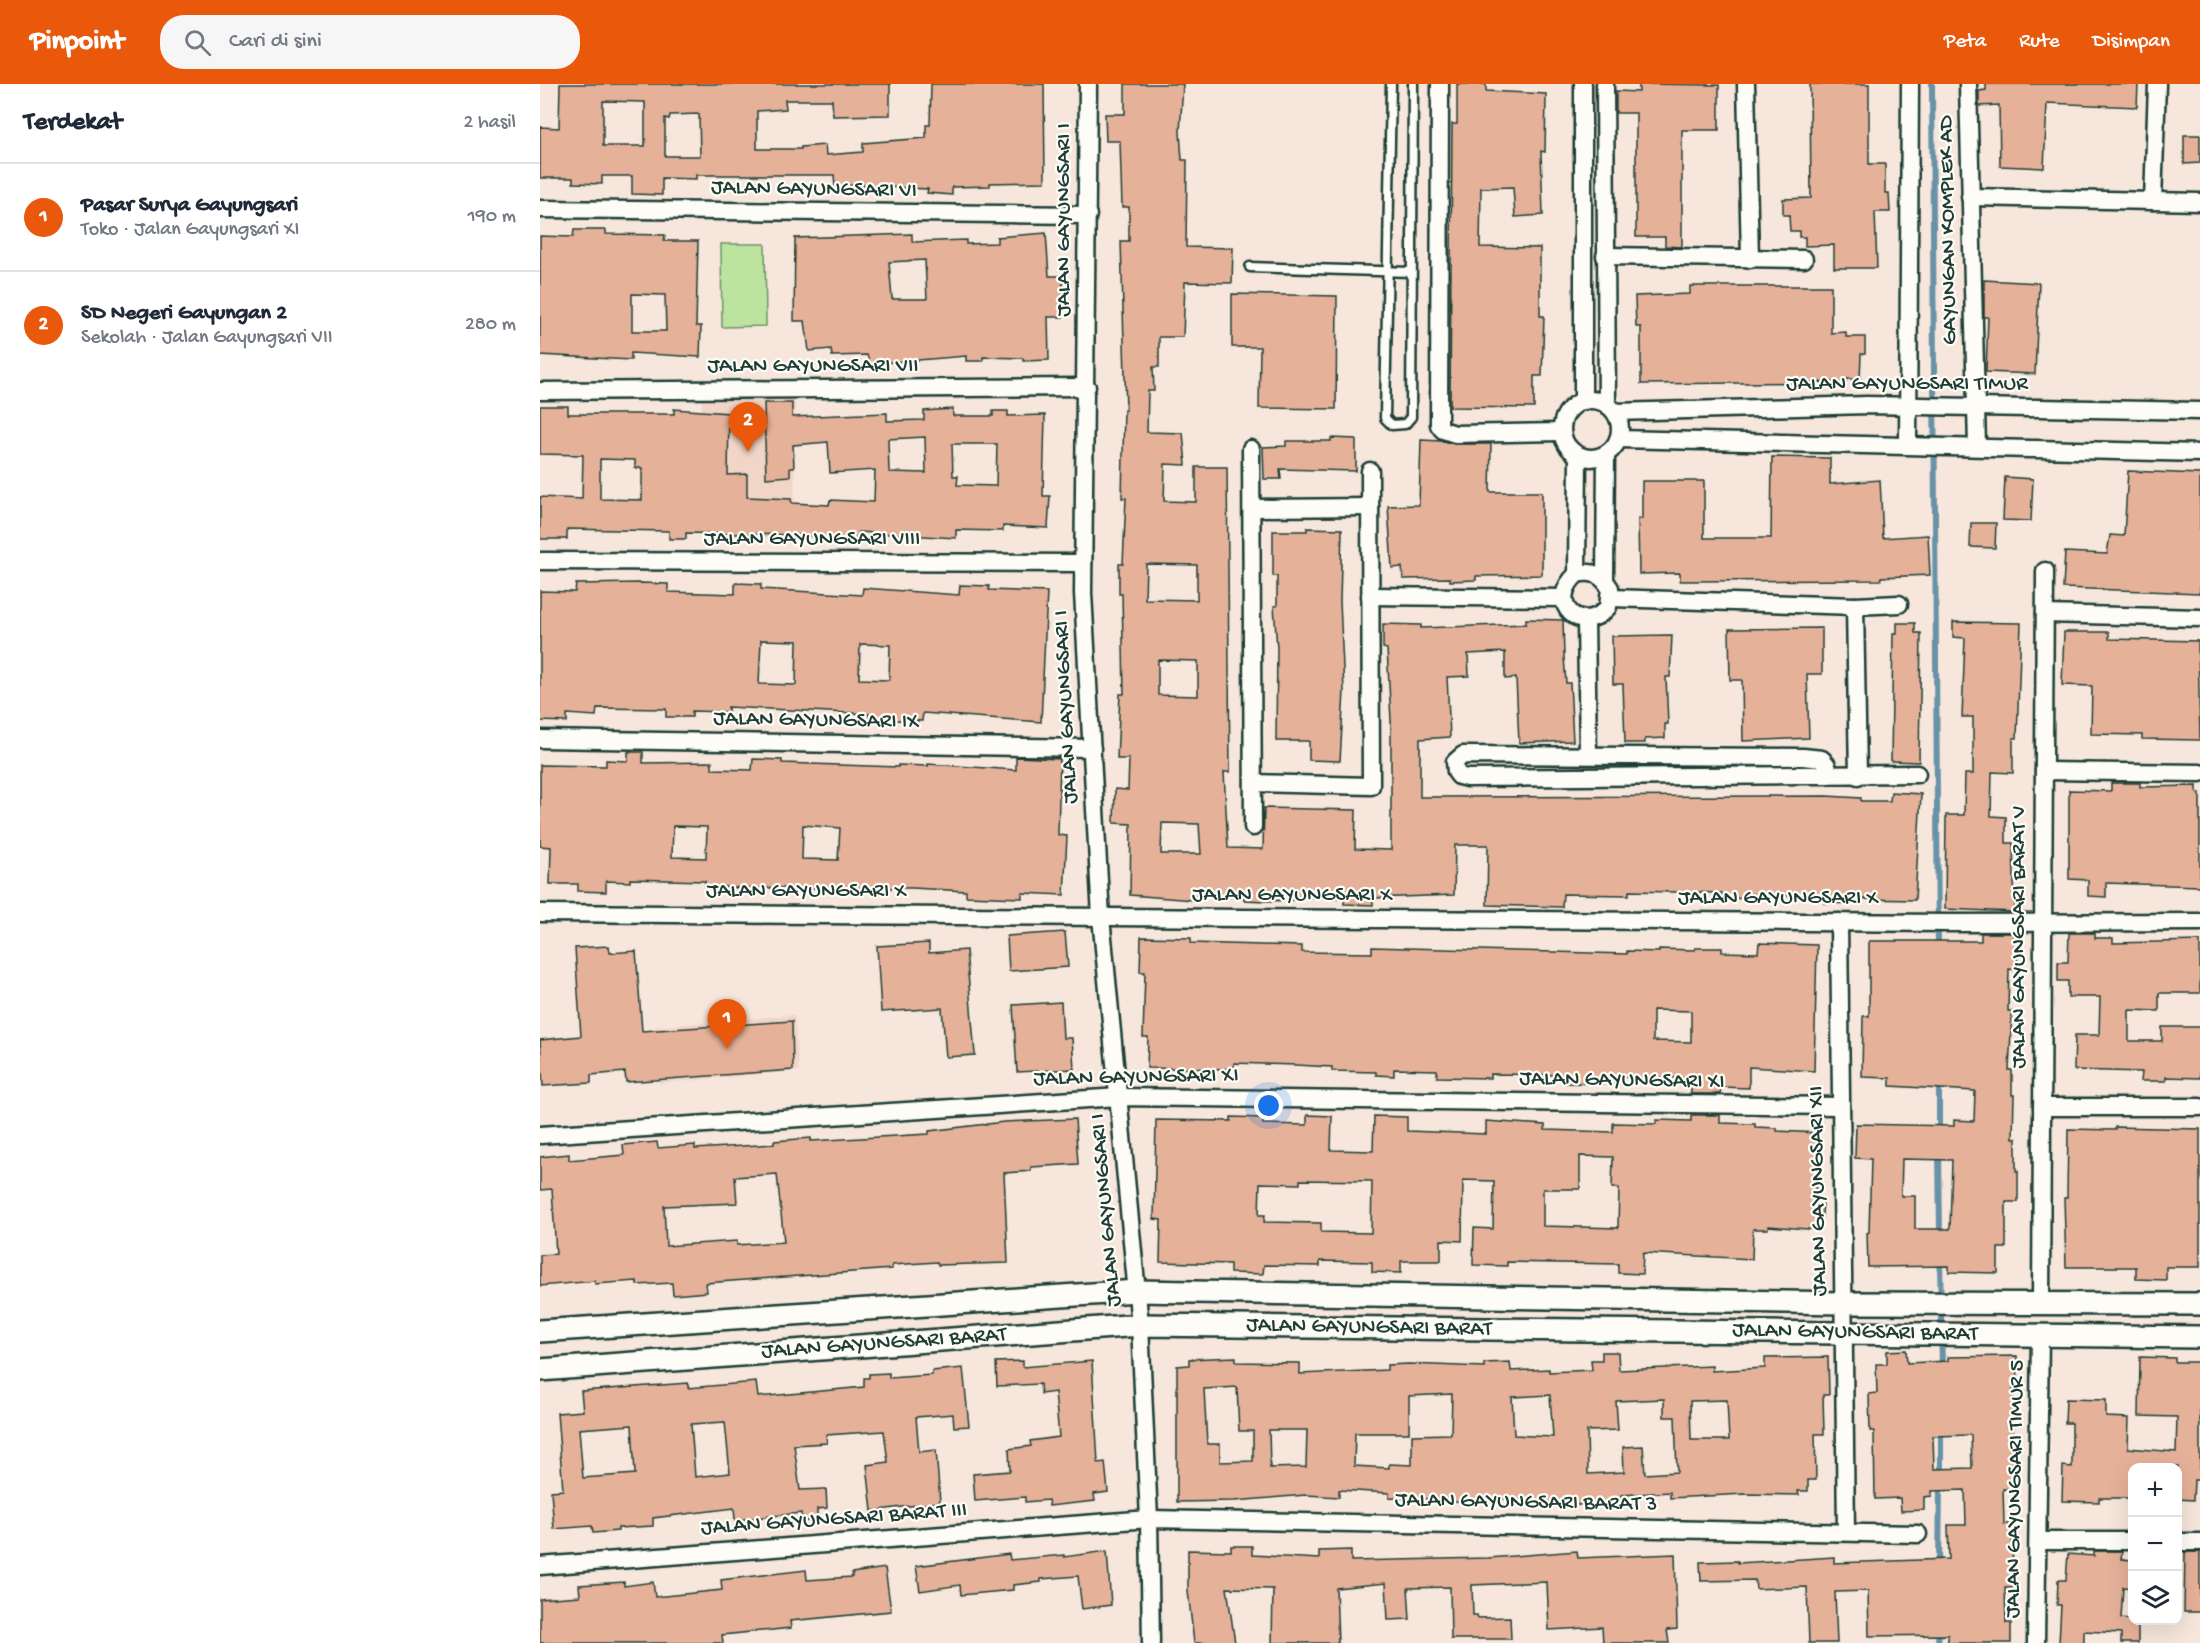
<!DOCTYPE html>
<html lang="id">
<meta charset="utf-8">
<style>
body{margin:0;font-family:"Gochi Hand",sans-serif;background:#f6f6f7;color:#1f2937}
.controls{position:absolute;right:18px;bottom:18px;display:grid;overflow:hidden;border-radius:12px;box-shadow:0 6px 24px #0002}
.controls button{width:54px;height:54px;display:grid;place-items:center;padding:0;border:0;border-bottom:2px solid #e0e1e3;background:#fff;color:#1f2937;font:30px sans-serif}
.you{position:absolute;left:729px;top:1022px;width:21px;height:21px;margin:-15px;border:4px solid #fff;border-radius:50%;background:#1a73e8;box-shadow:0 0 0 9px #1a73e833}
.badge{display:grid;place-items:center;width:39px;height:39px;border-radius:50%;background:#ea580c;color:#fff;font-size:20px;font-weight:700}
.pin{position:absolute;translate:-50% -50px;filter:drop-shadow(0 2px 3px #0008)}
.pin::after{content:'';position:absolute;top:32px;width:21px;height:18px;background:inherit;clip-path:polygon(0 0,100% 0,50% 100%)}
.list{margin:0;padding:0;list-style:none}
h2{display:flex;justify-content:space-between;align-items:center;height:78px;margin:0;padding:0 24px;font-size:26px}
h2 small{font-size:20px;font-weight:400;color:#747a83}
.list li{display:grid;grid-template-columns:39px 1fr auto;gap:18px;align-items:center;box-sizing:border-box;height:108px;padding:0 24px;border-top:2px solid #e0e1e3}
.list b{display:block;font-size:22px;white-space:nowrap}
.list p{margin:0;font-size:20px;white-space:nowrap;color:#747a83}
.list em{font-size:20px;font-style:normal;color:#747a83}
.icon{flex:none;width:33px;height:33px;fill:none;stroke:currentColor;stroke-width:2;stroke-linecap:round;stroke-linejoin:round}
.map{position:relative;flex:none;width:1660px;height:1559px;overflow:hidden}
header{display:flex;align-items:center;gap:36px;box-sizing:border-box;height:84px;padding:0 30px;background:#ea580c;color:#fff}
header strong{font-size:28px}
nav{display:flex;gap:33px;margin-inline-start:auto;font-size:21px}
.search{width:420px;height:54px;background:#f6f6f7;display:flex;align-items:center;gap:15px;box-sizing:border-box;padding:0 21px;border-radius:24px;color:#747a83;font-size:22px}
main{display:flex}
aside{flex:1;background:#fff}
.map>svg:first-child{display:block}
.built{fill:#f1d6c7}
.pitch{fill:#bde49f;stroke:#6e906a;stroke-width:1.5}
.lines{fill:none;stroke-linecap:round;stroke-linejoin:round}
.stream{stroke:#6892a7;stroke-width:6}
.building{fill:#e6b199;stroke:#1f3d34;stroke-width:1.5;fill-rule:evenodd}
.service-casing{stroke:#1f3d34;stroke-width:13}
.minor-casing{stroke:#1f3d34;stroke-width:21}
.tertiary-casing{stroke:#1f3d34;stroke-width:26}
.service{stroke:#fdfcf7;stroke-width:8}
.minor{stroke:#fdfcf7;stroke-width:16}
.tertiary{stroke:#fdfcf7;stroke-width:21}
.labels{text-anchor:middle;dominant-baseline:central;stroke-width:4.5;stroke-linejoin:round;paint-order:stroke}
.street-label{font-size:22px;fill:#1f3d34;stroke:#fdfcf7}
</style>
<header>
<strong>Pinpoint</strong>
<div class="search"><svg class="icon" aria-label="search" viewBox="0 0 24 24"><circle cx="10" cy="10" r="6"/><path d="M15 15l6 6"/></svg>Cari di sini</div>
<nav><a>Peta</a><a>Rute</a><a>Disimpan</a></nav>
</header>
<main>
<aside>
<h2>Terdekat<small>2 hasil</small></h2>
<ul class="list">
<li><span class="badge">1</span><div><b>Pasar Surya Gayungsari</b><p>Toko · Jalan Gayungsari XI</p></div><em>190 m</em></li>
<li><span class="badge">2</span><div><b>SD Negeri Gayungan 2</b><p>Sekolah · Jalan Gayungsari VII</p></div><em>280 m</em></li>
</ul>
</aside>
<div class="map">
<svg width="1660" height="1559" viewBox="0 0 1660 1559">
<rect width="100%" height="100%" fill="#f6e6db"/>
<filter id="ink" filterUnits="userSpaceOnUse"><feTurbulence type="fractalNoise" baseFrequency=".0167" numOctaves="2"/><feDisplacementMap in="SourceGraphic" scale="12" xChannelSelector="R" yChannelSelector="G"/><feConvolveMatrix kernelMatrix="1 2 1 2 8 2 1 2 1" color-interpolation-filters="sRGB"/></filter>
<g filter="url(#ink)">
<!-- built -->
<g class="built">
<path d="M162 313 255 314 254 454 161 453Z"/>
<path d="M254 931 259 987 120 999 115 943Z"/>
</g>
<!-- pitch -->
<path class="pitch" d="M181 160H225L226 242 182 243Z"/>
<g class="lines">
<!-- stream -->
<g class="stream">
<path d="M1392 0 1398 862"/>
<path d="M1399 999V1048"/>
<path d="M1399 1068 1400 1150"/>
<path d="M1400 1176 1402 1285"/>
<path d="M1401 1390V1344"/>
<path d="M1399 1483 1400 1401"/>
<path d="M1398 1559 1399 1545"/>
</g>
</g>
<!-- building -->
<g class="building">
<path d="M20 0H350V31L293 32 292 16H245L246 25 217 27V65H261V63L285 61 286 71 323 68V59L386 54V41H390L391 0H504L505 98 450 99V102L412 103V111L387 109 388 105 323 102V100L295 103 294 91H156V95L122 94V111L92 110V92H62V100L33 99V94H0V43L19 44ZM63 17 105 18V62H63ZM159 30 160 72H125V34L129 35 130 31Z"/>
<path d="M585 0H643L640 48 642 76H647L646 163 693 164 692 199 645 198 643 253H619V283H613L614 307H608L607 348 643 349 646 381 625 380 624 417 656 418V383H687L690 688H684L688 764 723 765 724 724 816 726 815 765 851 766V636L847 565 843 564V540L881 541V544L986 540V535L1023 536 1024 573 1026 599H1030L1033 657 979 659 976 594 965 595V568L928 570 929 592 907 593 910 653 880 655V713L1286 712 1321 714V717H1350L1351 708 1381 710 1375 816 1318 815V820L1285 819V814L1240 811 1205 810V815L1182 813V809L1089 807V811L1023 810 1022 823 947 821 948 761H915L914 811 833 814V821L804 820V814L758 813V816L725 817 704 816V813L653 812V816L590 811 591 740 574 739 575 705 588 706 589 675H577L580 610H584L582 510H579V480H583L586 414H582L584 326H586L581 157H589V123H582L580 57H566L565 30H585ZM606 480 657 481V516L605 515ZM618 576 658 577V612L618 611ZM622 739 659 740 661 770H621Z"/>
<path d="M917 0H946V7L1006 10 1005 68 1001 67 1003 131 975 133 973 103 941 104 940 163 1000 164V232H1004L1002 292H994V324L910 323 912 40H917Z"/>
<path d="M1099 0 1179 1V46H1142V163L1125 162V153H1096V29H1076V7L1099 8Z"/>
<path d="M1270 0H1329V80H1345V109H1349L1350 128H1335L1337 184H1294V161L1265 162V153H1259V147H1250L1249 131H1243V115L1271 114Z"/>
<path d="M1446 0H1598L1597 23 1507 19 1504 84 1460 82 1459 21 1439 22V7L1446 6Z"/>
<path d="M1644 51H1660V79L1644 80Z"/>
<path d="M34 146H66V150L125 151 124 157H158L156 242H161L160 273 91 269V276L0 271V152L33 153ZM92 210 125 211 126 247H92Z"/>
<path d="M506 149 509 192H523V233H508L509 276 483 277V274L443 273V277H426V272L330 280 327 271 292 272 291 265 269 267 265 237H254L255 154 372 150V158L426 156V160L457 159V153ZM385 176 387 215H352L349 178Z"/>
<path d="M1444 196 1499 199 1495 290 1446 288 1448 233H1444Z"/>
<path d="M1150 202H1291V249L1306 248V253H1325V270H1321L1320 295H1306V298L1101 300V243H1096L1095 212 1150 210Z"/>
<path d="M692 210 797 212 796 325 719 324 720 263H692Z"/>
<path d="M224 319H252V333L347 329V337L384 336V327L397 326 413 325V332H453V327H468V332L505 331 503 412H510L508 444 463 442V447L416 446V454L319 448 316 456 259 451 146 449V455H129V447L27 445V455H0V413L42 415 43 371 0 370V322H28V330H134V325L189 329 188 391 207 390V413L251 415 252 419 289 421 290 416 334 418 335 386 290 389 288 358 253 361 254 384H250V392L226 394ZM385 353 386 389 349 388 348 355ZM412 360H457L456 402 417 401 418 392H413ZM60 375 95 376V384H102V416L60 415Z"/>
<path d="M791 354 816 355V387L740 385 741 395H724L723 363 746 362V357H791Z"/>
<path d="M881 356 902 357 915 360H951L950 408H1002V491L936 492V496L910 497V494L863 495 862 483 852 484 848 422 879 421Z"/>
<path d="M1232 373 1290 374V400L1340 396 1343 454 1388 451 1390 491 1341 493V496L1140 497V489L1099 490 1098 435H1102V397H1164V454H1231Z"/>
<path d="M1588 387 1660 390V509L1523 504 1525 468 1567 470 1570 451 1584 452Z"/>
<path d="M1465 393 1493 395 1491 437 1463 436Z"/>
<path d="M1431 439H1456L1455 464 1430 463Z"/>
<path d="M767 444 802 445 800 517 804 607 800 677 769 676V657H736L737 564 734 522H737V492H733V447H767Z"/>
<path d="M101 499 128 500V508L195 510V499L221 500V505L322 511 323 504 419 511 420 501 449 502V506L507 508 501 638 383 629 382 637 329 635V630L188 623V628L152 627V633H126V625L57 624 56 632 27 630V638L0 637V507L35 508 36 500ZM221 556 257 557 256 601 219 600ZM320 560 350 561 349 596 319 595Z"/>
<path d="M1413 538 1481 539 1477 654H1473V689L1452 688 1451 732 1466 733V759H1473L1475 828 1405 825 1406 731H1424L1425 690H1433V633H1422L1425 554 1413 553Z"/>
<path d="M1357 539H1375V549H1381L1379 678 1351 677 1353 549H1357Z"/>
<path d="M1282 544V590H1267L1269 654 1203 657 1202 596H1190L1189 545Z"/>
<path d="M1524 548H1569V555L1658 557 1660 656 1602 655V651L1551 650 1552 602 1522 601Z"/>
<path d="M1132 551 1130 593H1126L1128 640H1125V654L1105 655V659H1085L1083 600H1073L1072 552Z"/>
<path d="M88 668H103V679L172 678V685L212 686 213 675 242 676V679L358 683V681L388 682V680L476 686V673L520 675 518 751 527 752 524 811 482 809V814L426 812V807L372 804H202L165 802V797L90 795V798L66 797V808L38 807V800H10L11 763 0 762V681L66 682V676L88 677ZM263 741 300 744 298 776 262 775ZM133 742 167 743 166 774 132 773Z"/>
<path d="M1571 699H1600V703L1657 702V709H1660V802L1566 799V813L1548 812V796L1529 795V706L1571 707Z"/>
<path d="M525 848 528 883 469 887 467 852Z"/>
<path d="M1441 849H1474V854H1478L1477 886 1469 885 1468 927H1472L1469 986H1472V1011H1474L1473 1054H1476V1087H1478V1118H1466V1164H1458V1189L1409 1188V1182L1328 1183 1327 1149 1329 1148 1331 1075 1315 1074 1316 1040 1414 1042V1036L1434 1037 1435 1007 1350 1002V994L1322 993 1323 932H1329V857H1441ZM1362 1075 1412 1076 1410 1145H1375V1112H1361Z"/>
<path d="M1529 849H1555V854H1573V859L1660 857V909H1619V927L1589 926V957H1622V943H1660V994L1626 993V997H1601L1602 988 1534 986 1535 951H1559L1560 913H1528V897H1518V878H1528Z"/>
<path d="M601 853 651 854V859L762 862V868L832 869V863L1087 870V867L1119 868V865L1155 866V864H1182V868L1218 869 1219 859 1277 861 1274 987 1209 983V1004L1181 1003 1180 1010H1151L1150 994 1082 993V1000L1026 999V991L950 990V994L897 993V986L854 985V992L836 991V988L792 987V983L756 981 694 979V985L607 984 608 953H603L605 888H600ZM1113 926 1151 927V958L1113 957Z"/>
<path d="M389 859V869L426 866 435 971 406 973 402 924 341 928 337 862Z"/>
<path d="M69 862 70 869 96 867 102 947 252 937 253 986 86 998 85 988 51 991V999L3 1002 0 956 41 952 35 864Z"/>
<path d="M521 918 523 954H532L534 985 477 988 473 921Z"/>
<path d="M767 1031 792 1032 791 1066 833 1067 834 1032 867 1033V1047L946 1050V1037L1005 1041V1046L1073 1048V1039L1116 1040V1036L1151 1037V1031H1180V1039L1215 1040V1043L1237 1044V1047L1279 1049 1275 1115 1283 1116 1281 1146 1228 1142V1145H1213L1212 1175 1103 1169 1102 1190 1078 1189V1180L967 1178V1182L933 1181 934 1144 953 1145 954 1097 923 1096 922 1157 901 1156V1177H861V1189L832 1188V1178L780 1177V1182L724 1181 723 1190 690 1189V1180L620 1178 621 1136 614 1135 616 1036 691 1037V1033L723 1034V1040L767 1041ZM1040 1072 1073 1073 1072 1104H1079L1078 1144 1003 1142V1105H1040ZM760 1096 832 1097 831 1149 781 1148V1139L724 1138 725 1131H719L720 1099 760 1100Z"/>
<path d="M535 1035 538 1080 491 1083V1087L464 1089 468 1179 398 1181 397 1178 352 1181V1185L166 1199 167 1208 133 1211 132 1199 97 1201V1197L55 1200V1197L0 1202V1171L16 1170 12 1105 0 1106V1073L29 1070V1076L84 1071 83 1061 117 1058 118 1064 155 1061V1065L234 1060V1057L271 1054V1057L389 1050V1047L464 1038ZM237 1090 244 1158 197 1161V1157L126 1162 124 1122 197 1119 195 1093Z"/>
<path d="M1575 1043 1660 1045V1183H1626V1196L1596 1195V1183H1526L1524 1114H1527L1528 1045 1575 1046Z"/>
<path d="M1366 1266 1367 1279 1408 1277V1273L1477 1272 1478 1304H1473L1474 1405H1463L1464 1440H1472L1473 1504H1465L1466 1539H1471V1559H1408V1551L1329 1552 1328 1507 1295 1508 1297 1559H1269L1267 1503 1216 1505 1215 1496 1161 1497 1160 1478 1198 1477V1479L1294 1473V1479L1409 1475 1408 1441H1426L1425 1406 1392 1407V1412L1384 1413V1426L1361 1427 1360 1414 1335 1415 1334 1347H1330L1329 1310 1337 1309 1336 1280H1347V1267ZM1431 1351 1432 1384 1394 1385 1393 1352Z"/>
<path d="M1062 1268H1078L1079 1286 1172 1282V1287L1225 1284V1274L1288 1273 1289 1311H1283L1284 1350H1275L1276 1396H1268V1407H1258L1259 1411 1205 1410 1130 1414V1408L1081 1411V1418L1038 1421 956 1414V1418H910V1415H868L849 1414V1409L799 1406V1413L766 1411 694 1417 637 1418V1282L649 1281V1275L696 1273V1278L760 1279V1290L847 1286V1281L869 1280 944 1283V1279L970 1278 971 1287 1009 1285V1288L1052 1286 1051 1276H1062ZM697 1303 699 1347H713V1377L680 1378V1360H667L664 1305ZM912 1310 911 1350 872 1351V1381L849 1380V1384L814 1382 815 1349H869V1312ZM1010 1311 1013 1353 974 1351 972 1313ZM1124 1315V1333H1135L1137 1388 1105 1390 1103 1362 1083 1363 1084 1388 1048 1390 1047 1347 1078 1346 1076 1317ZM1187 1316 1189 1356H1151L1150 1317ZM729 1346H767L766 1383 730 1384Z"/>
<path d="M1600 1273 1635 1274V1278H1660V1396H1654L1653 1416 1638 1415V1383H1593V1414H1559V1418L1522 1417 1523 1382 1532 1383V1339H1525L1526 1315 1566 1316V1333L1589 1334 1588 1364 1636 1368 1637 1333 1599 1332Z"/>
<path d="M483 1277V1283L552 1277 558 1379 565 1378 568 1408 554 1410 555 1417 509 1422 508 1416 485 1418V1413L435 1417 433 1390 470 1387 469 1365 491 1362 490 1357 519 1353 515 1308 501 1310 500 1300 457 1302 456 1278Z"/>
<path d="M423 1284 429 1342 414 1343 413 1330 376 1333 379 1368 396 1366 400 1418 332 1427 327 1381 348 1378 344 1347 286 1351 287 1359 254 1361 260 1406 286 1405 287 1424 277 1425V1437H262L261 1429 195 1436 194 1424 113 1434V1442L78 1444V1447L53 1449 52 1442 14 1445 11 1407 23 1406 17 1329 43 1327 41 1307 148 1299V1304L216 1298 218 1313 324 1303V1294H329V1290L349 1289V1294L392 1291V1287ZM185 1338 190 1389 155 1393 151 1340ZM92 1341 95 1390 43 1394 39 1345Z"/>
<path d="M691 1462H712V1471L779 1475V1467L811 1466V1477L948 1474 1037 1467 1038 1474 1135 1470 1137 1545 1127 1546 1129 1559H1063L1062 1543 1009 1546 1007 1498 932 1501 933 1531H937L938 1534 970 1533 971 1555H911L910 1503 868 1504 870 1535 848 1536 846 1499 796 1504 798 1559H732L733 1505 687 1504 695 1559H654L648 1507V1466L691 1467Z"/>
<path d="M567 1467 571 1521 542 1525 538 1492 501 1495V1498L473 1501V1506L421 1511 420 1501 380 1507 376 1482 469 1470 470 1476 524 1471V1473Z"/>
<path d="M1554 1467H1582L1581 1475 1593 1476V1504L1583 1503 1581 1534 1598 1536V1559H1581V1549L1544 1547V1559H1519L1521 1521H1517L1518 1496H1526L1528 1470 1554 1472Z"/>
<path d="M1645 1468H1660V1528H1644Z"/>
<path d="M345 1484 351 1527 250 1537 251 1544 182 1551 183 1559H0V1515L40 1512 39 1501 84 1498V1502L113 1498 115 1513 182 1506 181 1496 266 1486 267 1496 312 1493V1489Z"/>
</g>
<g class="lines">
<defs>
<g id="service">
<path d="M851 0 845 334 852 341 865 340 871 333 873 0"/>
<path d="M710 183 871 188"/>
</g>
<g id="minor">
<path d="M548 0 543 509 561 833 600 1241 609 1435 611 1559"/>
<path d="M900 0 899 341 903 346 915 350 1022 348"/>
<path d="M1065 0 1067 321"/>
<path d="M1206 0 1210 175"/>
<path d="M1428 0 1437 363"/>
<path d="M1430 113 1660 118"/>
<path d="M1613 117 1617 0"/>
<path d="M0 125 548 131"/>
<path d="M1065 172 1264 175"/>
<path d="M0 307 547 303"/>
<circle cx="1051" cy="345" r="29"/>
<path d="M1043 317V0"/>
<path d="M1075 328 1327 321 1660 327"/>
<path d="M1078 355 1660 369"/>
<path d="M1368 360 1370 0"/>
<path d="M711 365 713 743"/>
<path d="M712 424 830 423"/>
<path d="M0 477 543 479"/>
<path d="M1037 490C1053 486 1062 491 1070 504L1068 523C1043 553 1004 520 1037 490L1038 371"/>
<path d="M1065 496 1066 370"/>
<path d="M830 512 1023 514"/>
<path d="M1071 514 1315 522 1359 520"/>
<path d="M1315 522 1318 692"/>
<path d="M1505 530 1660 534"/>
<path d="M1046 536 1048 670"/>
<path d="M0 655 552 664"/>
<path d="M1504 687 1660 689"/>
<path d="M1289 691 1287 681 1282 675 1263 673 923 671 915 678 916 688 919 692 927 694 1377 690"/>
<path d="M713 699 831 702 830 387"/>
<path d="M0 829 1410 839 1660 838"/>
<path d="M1299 838 1306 1448"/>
<path d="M1502 1023H1660"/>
<path d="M0 1051 579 1013 1301 1022"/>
<path d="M1501 1219 1505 487"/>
<path d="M1498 1457H1592"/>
<path d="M1638 1458H1660"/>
<path d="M0 1482 609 1435 1378 1450"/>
<path d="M1496 1559 1500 1251"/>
</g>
<g id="tertiary">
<path d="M0 1247 597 1207 1303 1219 1660 1220"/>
<path d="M0 1286 600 1241 1660 1253"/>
</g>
</defs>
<!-- service casing -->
<use href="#service" class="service-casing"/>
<!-- minor casing -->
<use href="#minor" class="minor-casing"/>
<!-- tertiary casing -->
<use href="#tertiary" class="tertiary-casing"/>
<!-- service -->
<use href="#service" class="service"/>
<!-- minor -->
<use href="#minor" class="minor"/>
<!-- tertiary -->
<use href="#tertiary" class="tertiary"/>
</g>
</g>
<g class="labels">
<!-- street labels -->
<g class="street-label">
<text transform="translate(274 106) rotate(1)">JALAN GAYUNGSARI VI</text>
<text transform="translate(525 136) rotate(-90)">JALAN GAYUNGSARI I</text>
<text transform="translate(1409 146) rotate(-91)">GAYUNGAN KOMPLEK AD</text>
<text x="273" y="283">JALAN GAYUNGSARI VII</text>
<text x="1367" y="301">JALAN GAYUNGSARI TIMUR</text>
<text x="272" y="456">JALAN GAYUNGSARI VIII</text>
<text transform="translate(527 623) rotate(-93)">JALAN GAYUNGSARI I</text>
<text transform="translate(276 637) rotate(1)">JALAN GAYUNGSARI IX</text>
<text x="266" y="808">JALAN GAYUNGSARI X</text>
<text x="752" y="812">JALAN GAYUNGSARI X</text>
<text x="1238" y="815">JALAN GAYUNGSARI X</text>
<text transform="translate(1480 853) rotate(-90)">JALAN GAYUNGSARI BARAT V</text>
<text transform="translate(596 994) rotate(-1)">JALAN GAYUNGSARI XI</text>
<text transform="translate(1082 997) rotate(1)">JALAN GAYUNGSARI XI</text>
<text transform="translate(1279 1107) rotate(-91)">JALAN GAYUNGSARI XII</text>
<text transform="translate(567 1126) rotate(-95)">JALAN GAYUNGSARI I</text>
<text transform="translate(829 1244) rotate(1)">JALAN GAYUNGSARI BARAT</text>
<text transform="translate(1315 1249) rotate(1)">JALAN GAYUNGSARI BARAT</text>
<text transform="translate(344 1260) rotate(-4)">JALAN GAYUNGSARI BARAT</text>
<text transform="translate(1476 1405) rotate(-89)">JALAN GAYUNGSARI TIMUR 5</text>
<text transform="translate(986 1419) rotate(1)">JALAN GAYUNGSARI BARAT 3</text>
<text transform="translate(294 1436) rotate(-4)">JALAN GAYUNGSARI BARAT III</text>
</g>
</g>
</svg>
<div class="controls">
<button>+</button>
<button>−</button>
<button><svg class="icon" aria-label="layers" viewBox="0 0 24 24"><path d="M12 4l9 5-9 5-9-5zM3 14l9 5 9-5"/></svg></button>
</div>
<div class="you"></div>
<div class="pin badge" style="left:187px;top:965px">1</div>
<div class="pin badge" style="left:208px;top:368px">2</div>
</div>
</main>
